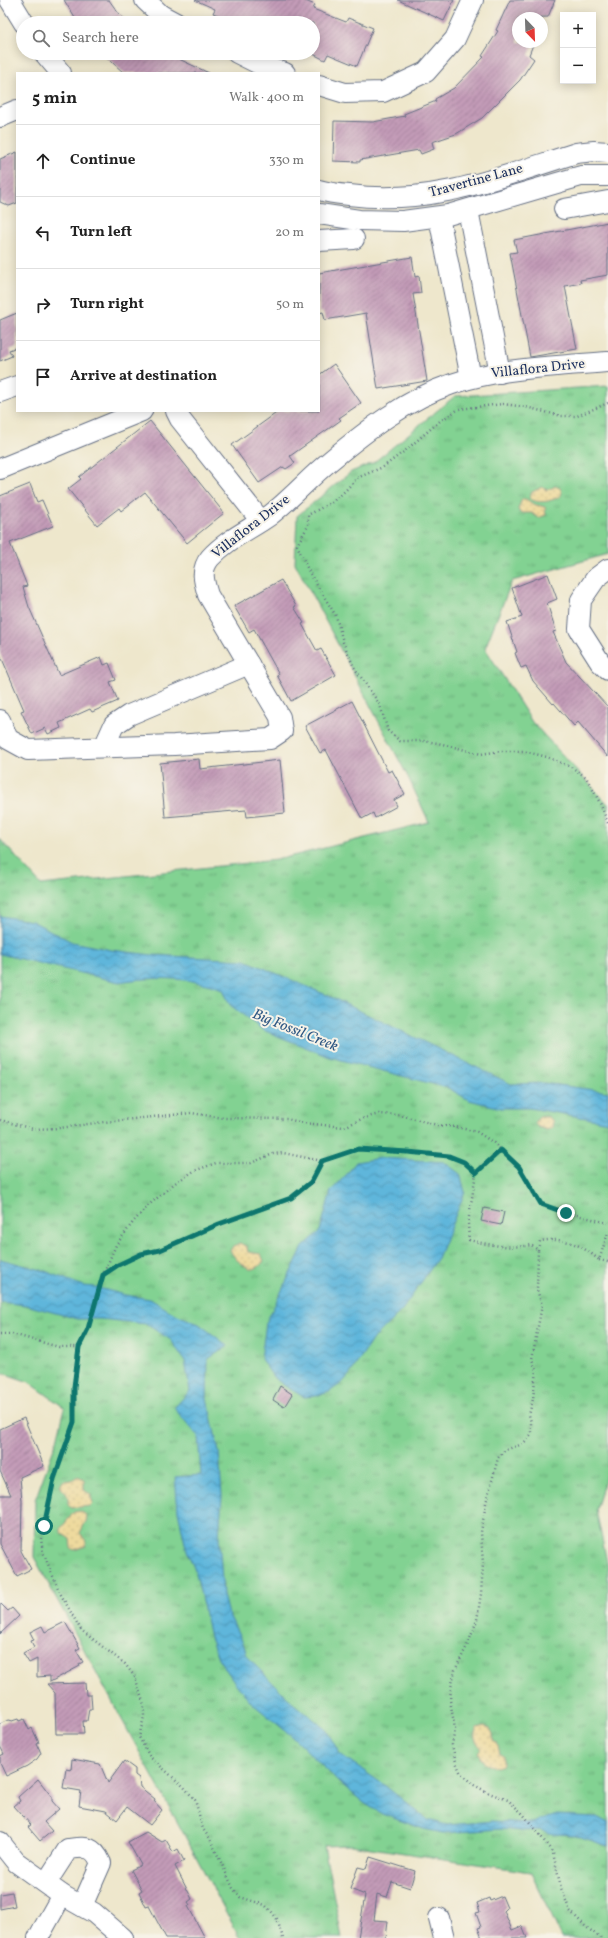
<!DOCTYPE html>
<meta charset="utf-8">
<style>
body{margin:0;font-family:Vollkorn,serif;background:#f6f6f6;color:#222}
.controls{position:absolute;right:12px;top:12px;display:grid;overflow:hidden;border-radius:0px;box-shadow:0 2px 10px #0003}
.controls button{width:36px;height:36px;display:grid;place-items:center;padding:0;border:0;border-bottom:1px solid #e0e0e0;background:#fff;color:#222;font:20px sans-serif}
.compass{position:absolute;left:512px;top:12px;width:36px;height:36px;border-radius:50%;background:#fff;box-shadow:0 2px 10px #0003;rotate:157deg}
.stop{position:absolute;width:12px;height:12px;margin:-9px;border:3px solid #0f766e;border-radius:50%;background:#fff}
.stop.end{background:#0f766e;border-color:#fff;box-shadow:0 1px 4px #0008}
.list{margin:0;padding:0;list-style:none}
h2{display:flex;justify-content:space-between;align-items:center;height:52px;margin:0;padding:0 16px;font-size:17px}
h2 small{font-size:13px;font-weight:400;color:#767676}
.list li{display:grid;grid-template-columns:26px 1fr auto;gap:12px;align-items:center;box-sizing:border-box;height:72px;padding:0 16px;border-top:1px solid #e0e0e0}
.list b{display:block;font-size:15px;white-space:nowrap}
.list em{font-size:13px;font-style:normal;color:#767676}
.icon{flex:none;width:22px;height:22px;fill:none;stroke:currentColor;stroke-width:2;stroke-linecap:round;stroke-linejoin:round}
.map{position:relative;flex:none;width:608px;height:1938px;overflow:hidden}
.search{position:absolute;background:#fff;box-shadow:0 2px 10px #0003;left:16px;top:16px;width:304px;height:44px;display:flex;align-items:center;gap:10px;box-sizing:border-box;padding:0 14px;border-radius:22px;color:#767676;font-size:15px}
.panel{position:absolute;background:#fff;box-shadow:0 2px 10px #0003;left:16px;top:72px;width:304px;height:340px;border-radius:0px}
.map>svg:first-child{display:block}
.grass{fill:url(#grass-tufts);stroke:#4e8078}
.sand{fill:url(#sand-dots);stroke:#84847e}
.water{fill:url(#water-waves);stroke:#3c729c}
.building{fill:url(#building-hatch)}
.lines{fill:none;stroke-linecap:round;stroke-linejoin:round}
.minor-casing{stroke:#656f84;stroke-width:22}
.path{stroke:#656f84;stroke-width:2.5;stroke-dasharray:1 3;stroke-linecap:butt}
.minor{stroke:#fff;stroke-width:20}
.route{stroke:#0f766e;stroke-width:5}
.labels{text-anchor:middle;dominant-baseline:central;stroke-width:4;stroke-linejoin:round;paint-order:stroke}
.street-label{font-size:14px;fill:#1b2f5e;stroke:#f7f3e8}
.water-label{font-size:15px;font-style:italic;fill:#2f5884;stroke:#f7f3e8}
</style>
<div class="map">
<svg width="608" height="1938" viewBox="0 0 608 1938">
<defs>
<pattern id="grass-tufts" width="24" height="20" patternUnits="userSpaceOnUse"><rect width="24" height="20" fill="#82d292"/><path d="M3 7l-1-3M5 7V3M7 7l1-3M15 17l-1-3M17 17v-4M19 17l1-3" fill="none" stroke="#6aab7a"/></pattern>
<pattern id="sand-dots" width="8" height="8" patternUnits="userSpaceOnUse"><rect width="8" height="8" fill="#eeda9e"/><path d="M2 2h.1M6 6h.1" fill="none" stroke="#ccbb8a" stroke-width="1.8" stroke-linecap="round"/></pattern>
<pattern id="water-waves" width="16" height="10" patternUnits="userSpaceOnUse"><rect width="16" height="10" fill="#5eb6db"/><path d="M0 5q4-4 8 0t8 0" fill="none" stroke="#4d94b5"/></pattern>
<pattern id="building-hatch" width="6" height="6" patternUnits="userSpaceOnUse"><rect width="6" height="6" fill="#c39bb7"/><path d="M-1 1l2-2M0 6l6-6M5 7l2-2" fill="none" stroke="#9e7f98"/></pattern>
</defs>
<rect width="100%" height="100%" fill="#f7f3e8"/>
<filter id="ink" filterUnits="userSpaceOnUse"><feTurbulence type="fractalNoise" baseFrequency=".025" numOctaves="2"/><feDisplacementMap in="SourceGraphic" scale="8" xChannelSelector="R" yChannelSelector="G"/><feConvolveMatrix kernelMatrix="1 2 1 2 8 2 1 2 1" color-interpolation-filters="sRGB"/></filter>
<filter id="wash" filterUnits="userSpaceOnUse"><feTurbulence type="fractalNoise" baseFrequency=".012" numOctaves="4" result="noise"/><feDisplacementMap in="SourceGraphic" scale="16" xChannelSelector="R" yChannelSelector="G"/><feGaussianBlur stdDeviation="0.9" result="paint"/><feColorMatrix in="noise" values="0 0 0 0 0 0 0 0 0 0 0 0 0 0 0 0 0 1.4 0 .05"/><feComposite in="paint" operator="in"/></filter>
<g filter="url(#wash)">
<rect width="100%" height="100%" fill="#eee7cc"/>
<!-- grass -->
<path class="grass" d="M608 386V554L512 581 485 648 532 722 608 804V1469L596 1510 608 1567V1938H562L531 1872 351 1845 324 1846 342 1938H240L34 1557 35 1500 57 1440 65 1408 29 1382 0 1372V839L41 885 276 860 429 822 408 777 295 563 297 516 351 472 373 463 455 396Z"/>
<!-- sand -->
<g class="sand">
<path d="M556 486 560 488 562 493 560 497C550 501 539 505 529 498L532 492 542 487 547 490Z"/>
<path d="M522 499H526L533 504 545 507 546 515 538 518 532 513H520L518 509Z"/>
<path d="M539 1117H548L553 1121 552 1128 547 1130 538 1127 535 1123Z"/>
<path d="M240 1243 247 1247 248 1252 261 1254 264 1261C260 1266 256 1270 249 1269L237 1260 230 1251 233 1246Z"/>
<path d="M78 1476 84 1479V1490L90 1494 93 1503 90 1506 72 1508 68 1505V1497L60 1486 63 1481 72 1480Z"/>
<path d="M80 1511 85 1514 87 1519 80 1533 86 1541V1546L74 1550 71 1548 70 1539 61 1533V1528L74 1512Z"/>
<path d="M484 1726 490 1728 493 1734V1741L497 1743 500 1753 503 1755V1765L497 1767C486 1765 481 1763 478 1752L481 1748C476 1741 472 1737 477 1728Z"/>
</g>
<!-- water -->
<g class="water">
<path d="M0 916 32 921 72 942 111 950 152 955 245 960 331 997 511 1084 544 1083 608 1092V1122L530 1108H501L469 1100 448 1088 330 1057 263 1030 230 1005 223 989C189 977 154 976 119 982L0 954Z"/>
<path d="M381 1158 444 1162 460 1174 465 1192 438 1258 402 1310 372 1340 350 1374 342 1383 329 1392 316 1396 304 1397 287 1387 274 1378 261 1359 266 1323 303 1247 320 1231 331 1191 347 1174 356 1162Z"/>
<path d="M0 1259 45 1271 83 1286 95 1287 125 1295 150 1299 175 1314 199 1324 228 1346 208 1359 207 1398 219 1452 222 1496 219 1537 223 1595 227 1611 243 1643 248 1658 295 1705 325 1728 340 1754 384 1785 428 1820 447 1825 492 1821 532 1823 557 1815 597 1817 608 1823V1846L575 1835 553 1834 540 1830 522 1831 500 1829 443 1833 424 1829 382 1814 364 1803 339 1782 293 1737 253 1704 236 1684 218 1658 210 1637 196 1573 186 1548 178 1511 175 1477 201 1475 198 1436 174 1408 190 1391 185 1361 171 1340 146 1324 101 1319H78L26 1305 0 1302Z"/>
</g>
<g id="blocks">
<!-- building -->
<g class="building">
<path d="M64 0H109L119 14 129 23H78Z"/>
<path d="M195 0H303L315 5 313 9 346 22 348 18 373 28 357 66 328 54 325 60 313 54V23H238L213 13 215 9Z"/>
<path d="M398 0H454L444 21Z"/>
<path d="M510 0H555L548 17 518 18V42H534L529 55 534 59 520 80 482 118 456 134 432 142 434 149 421 154 419 150 360 160V162L333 161 334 121 373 122 405 116 404 114 436 101 435 99 454 88 484 57 482 56 498 31 496 30Z"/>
<path d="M102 53H166L209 73H124Z"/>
<path d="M17 152V203L9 206 0 202V159Z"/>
<path d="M608 222V275L580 280 581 283 565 286 577 349 530 357 510 253 517 252 514 240Z"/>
<path d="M412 257 415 277 419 276 421 293 413 294 427 381 378 389 366 313 325 320 323 312 319 313V273Z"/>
<path d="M17 313V347L9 350 12 356 0 361V320Z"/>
<path d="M334 364 361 403 339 418 341 420 290 456 295 463 286 469 283 467 259 483 232 445 279 411H319V375Z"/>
<path d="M150 421 224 513 187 543 145 492 121 511 119 508 97 525 68 489 81 479 79 477Z"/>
<path d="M30 484 37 502 42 500 53 526 10 543 27 586 23 587 29 607 59 675 101 657 104 665 109 663 116 680 110 682 118 701 92 712 90 709 59 723 61 728 48 734 45 728 32 734 21 711 24 710 0 654V496Z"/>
<path d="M548 574 557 599 547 603 556 631 553 632 566 662 608 707V757L578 722 574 726 554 703 553 704 533 681 526 666 521 668 515 653 517 652 507 622 522 617 512 588Z"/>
<path d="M281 580 296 606 294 607 304 623 302 624 317 651 321 649 336 675 291 701 277 675 279 674 254 629 249 632 234 606Z"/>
<path d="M352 701 388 772 392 770 405 794 394 800 397 806 375 818 373 813 362 819 326 750 320 753 305 726Z"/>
<path d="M199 759 200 769 280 760 285 813 247 817 246 810 165 817 160 763Z"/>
<path d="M484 1208 504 1212 501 1225 481 1221Z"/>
<path d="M280 1386 292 1394 284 1407 273 1400Z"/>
<path d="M24 1418 44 1466 20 1477 22 1501 21 1551 31 1569 17 1576 0 1544V1495H11L0 1471V1429Z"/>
<path d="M0 1603 8 1611 12 1608 19 1616 0 1634Z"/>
<path d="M65 1622 80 1648 76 1650 83 1662 79 1664 80 1666 50 1682V1676L37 1677V1659L29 1663 23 1653 34 1647 31 1641 34 1640 30 1632 42 1626 45 1632Z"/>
<path d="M85 1683 86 1695H91L92 1709H89L87 1721H83L84 1734H56L55 1693 47 1684Z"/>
<path d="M18 1719 19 1721 24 1719 29 1730 32 1728 39 1743 37 1744 41 1753 37 1759 27 1766 6 1776 0 1763V1756L4 1754 0 1746V1724L8 1720 12 1721Z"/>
<path d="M72 1759 100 1764 108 1783 124 1761 135 1769V1775L139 1778 140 1787 155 1799 154 1801 162 1810 150 1825 127 1807 117 1820 106 1811 79 1806 81 1791 63 1788 66 1769 71 1770Z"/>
<path d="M38 1779 52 1797V1801L59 1809 44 1822 52 1831 40 1841 28 1827 31 1825 14 1806 20 1801 18 1797Z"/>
<path d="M146 1832 162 1842 166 1840 173 1852 178 1849 184 1861 175 1866 192 1899 188 1902 190 1905 188 1906 205 1938H166L149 1906 146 1907 139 1892 142 1890 131 1870 141 1865 128 1842Z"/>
<path d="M370 1857 415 1871 410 1888 392 1882 387 1897 377 1894 374 1920 388 1921 386 1938H358L365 1895 350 1889 358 1867 366 1869Z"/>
<path d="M12 1892 15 1906 0 1909V1894Z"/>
<path d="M502 1896 507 1908 504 1911 512 1930 522 1926 527 1938H482L478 1928 481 1927 476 1913 480 1912 477 1903 489 1898 490 1901Z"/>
</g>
</g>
</g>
<g filter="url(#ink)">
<use href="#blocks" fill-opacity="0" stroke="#656f84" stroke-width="1"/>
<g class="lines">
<defs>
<g id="minor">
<path d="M10 0 24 23"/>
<path d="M145 0 161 15 176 23"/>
<path d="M44 53 61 73"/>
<path d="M237 53 261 65 285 73"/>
<path d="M319 85 345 93 383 92 426 72 455 39 473 0"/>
<path d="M0 117 17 110"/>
<path d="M319 190C329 193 339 194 349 195 431 206 500 177 576 153L594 151 608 152"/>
<path d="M564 209 608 201"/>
<path d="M468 210 500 373"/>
<path d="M319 214 359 220 403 221 448 215 581 176H608"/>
<path d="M439 217 471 378"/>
<path d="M319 241 354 239"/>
<path d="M0 392 17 386"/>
<path d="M176 411 180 419 261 521"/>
<path d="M0 469 142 411"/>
<path d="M608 569 596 578 581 600 579 629 600 662 608 670"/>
<path d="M0 720 8 739 28 750 174 745 270 739 282 731 280 717 208 595C204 582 200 570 210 558 226 540 249 530 269 516 291 499 309 478 330 461 366 431 407 399 452 384 499 368 558 366 608 362"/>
<path d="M104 747 114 725 129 715 249 664"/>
<path d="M0 1842 16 1862 62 1895 94 1913 123 1938"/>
<path d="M46 1883 68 1849C86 1847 93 1845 101 1863L82 1906"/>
<path d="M439 1918 444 1938"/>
<path d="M38 1938 62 1895"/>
</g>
</defs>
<!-- minor casing -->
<use href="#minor" class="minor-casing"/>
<!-- path -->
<g class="path">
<path d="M608 403 577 416H561L526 407 503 404 459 409 440 421 406 450 383 467 357 478 345 491 332 502 308 515V526L297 545 309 572 336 616 343 642 354 667 380 705 388 731 400 741H424L438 743 481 754 501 751H523L547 757 571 767 586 777 600 803 608 823"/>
<path d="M0 1120 33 1129 60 1128 95 1123 191 1113 224 1118 287 1119 303 1123 344 1127 364 1118 379 1114 400 1115 437 1125 456 1127 477 1132 494 1143 501 1150"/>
<path d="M538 1250 540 1241C564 1237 581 1244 599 1260L608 1233"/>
<path d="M599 1260 608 1262"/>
<path d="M104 1274 118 1265 141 1255 160 1250 219 1224 291 1198 311 1183 322 1161"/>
<path d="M0 1334H12L59 1347H79L88 1329 103 1275 116 1245 134 1221 150 1204 175 1183 194 1171 216 1163H251L273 1154 283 1153 322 1161 358 1149 449 1156 464 1162 476 1173"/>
<path d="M79 1347 74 1387V1422L54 1479 41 1539 43 1552 60 1593 81 1630 125 1664 135 1677 144 1705V1717L139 1737 150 1757 184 1787 195 1800 203 1829 210 1839 233 1888 240 1897 265 1905 271 1911 277 1919 283 1938"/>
<path d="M601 1938 586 1927 570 1911 561 1888 553 1853 539 1834 523 1814 508 1800 489 1793 474 1785 461 1774 456 1762 452 1745 455 1729 450 1700 451 1688 455 1670 468 1644 477 1620 481 1594 483 1564 481 1532 486 1503 498 1458 505 1450 523 1444 531 1435V1422L529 1415 533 1399 536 1370 532 1359 542 1305 537 1290 538 1250 531 1245C511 1249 489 1245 469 1240L468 1223 476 1173 501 1150 519 1167 533 1193 541 1204 553 1209 608 1223"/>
</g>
<!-- minor -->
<use href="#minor" class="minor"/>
</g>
</g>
<g class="lines" filter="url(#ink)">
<!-- route -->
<path class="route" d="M44 1526 54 1479 74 1422V1387L79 1347 88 1329 103 1275 118 1265 141 1254 160 1250 219 1224 291 1198 311 1182 322 1161 358 1149 408 1152 449 1156 464 1162 476 1173 501 1150 519 1167 541 1204 566 1213"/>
</g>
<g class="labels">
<!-- street labels -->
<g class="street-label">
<text transform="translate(476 181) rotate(-15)">Travertine Lane</text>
<text transform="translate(538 369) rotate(-6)">Villaflora Drive</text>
<text transform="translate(251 527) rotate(-38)">Villaflora Drive</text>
</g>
<!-- water labels -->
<g class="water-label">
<text transform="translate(295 1031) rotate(22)">Big Fossil Creek</text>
</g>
</g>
</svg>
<div class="controls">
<button>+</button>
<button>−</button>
</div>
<svg class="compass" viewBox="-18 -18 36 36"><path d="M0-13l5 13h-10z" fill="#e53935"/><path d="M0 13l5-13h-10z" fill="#767676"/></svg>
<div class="stop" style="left:44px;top:1526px"></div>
<div class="stop end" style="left:566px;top:1213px"></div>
<div class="search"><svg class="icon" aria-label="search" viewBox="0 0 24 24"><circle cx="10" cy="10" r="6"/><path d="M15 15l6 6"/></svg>Search here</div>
<section class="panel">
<h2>5 min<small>Walk · 400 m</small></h2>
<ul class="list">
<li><svg class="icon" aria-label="ahead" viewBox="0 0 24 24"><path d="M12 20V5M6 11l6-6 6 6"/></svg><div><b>Continue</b></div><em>330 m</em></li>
<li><svg class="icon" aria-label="left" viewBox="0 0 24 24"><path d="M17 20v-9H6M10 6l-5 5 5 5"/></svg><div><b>Turn left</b></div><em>20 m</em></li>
<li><svg class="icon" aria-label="right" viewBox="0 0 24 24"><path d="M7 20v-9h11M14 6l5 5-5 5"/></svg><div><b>Turn right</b></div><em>50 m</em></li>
<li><svg class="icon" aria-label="arrive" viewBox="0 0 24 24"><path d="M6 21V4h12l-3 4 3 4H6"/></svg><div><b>Arrive at destination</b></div></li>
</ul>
</section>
</div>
